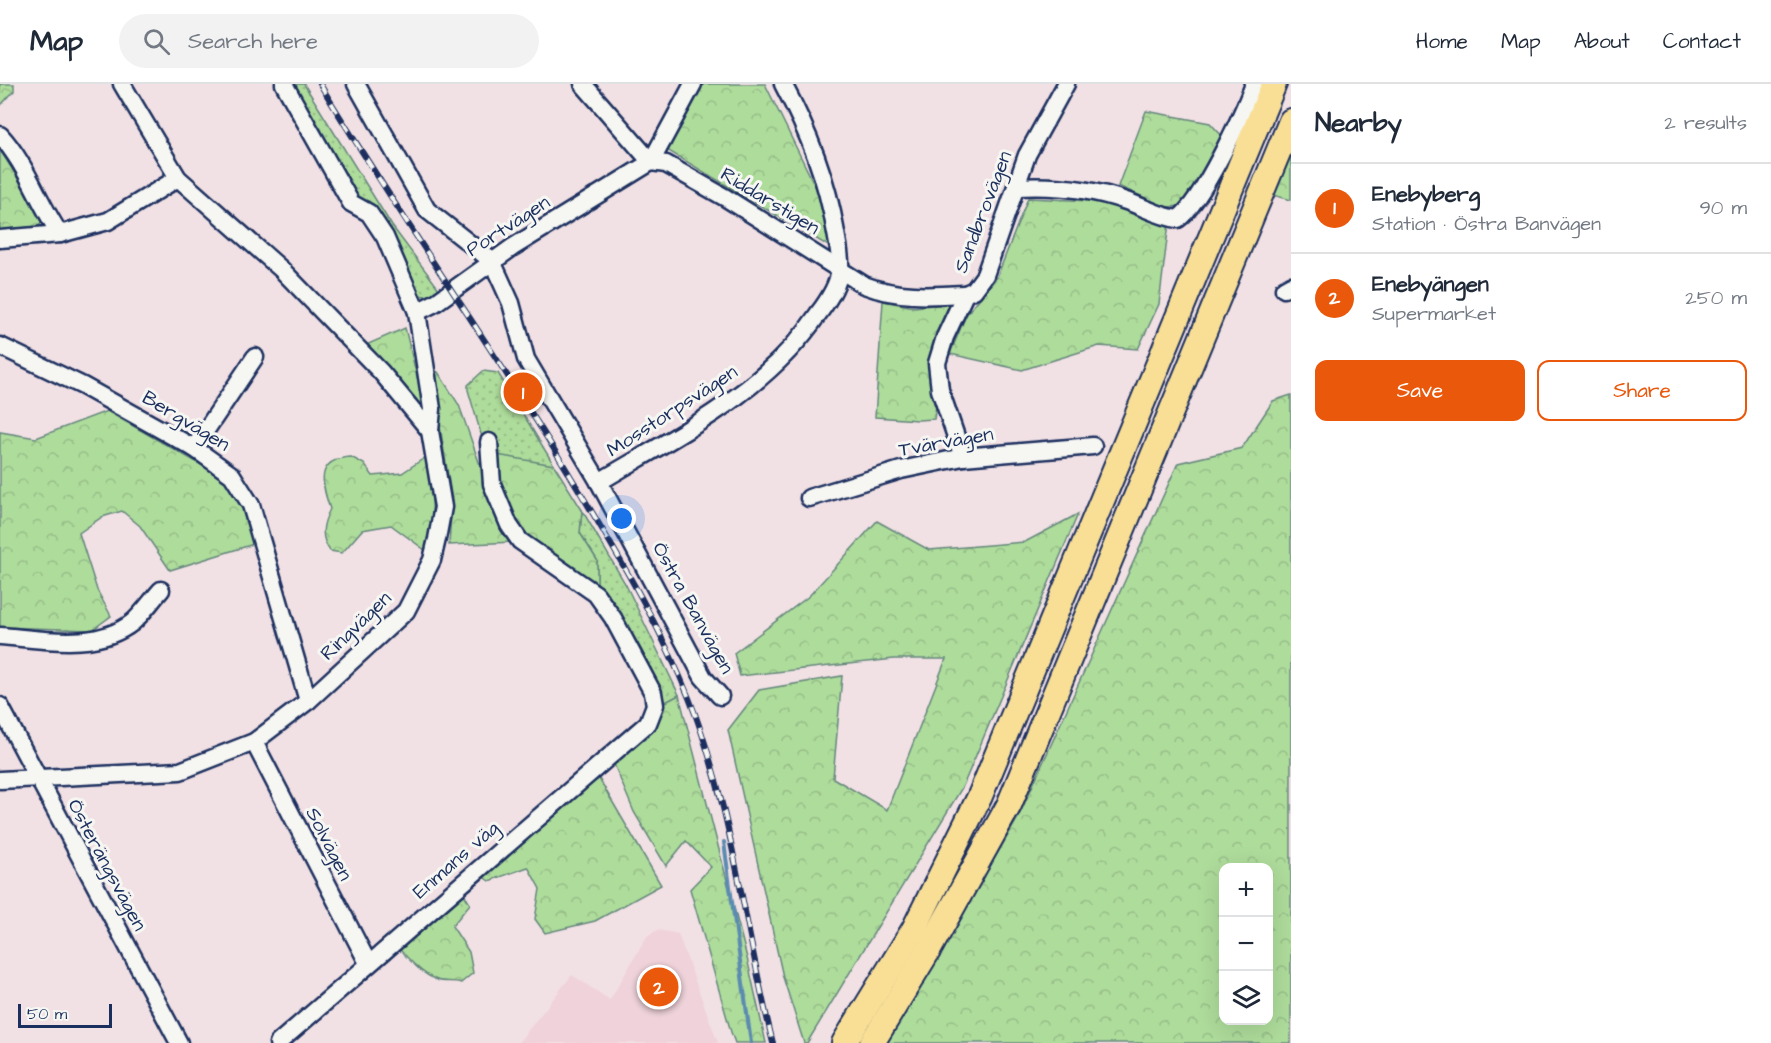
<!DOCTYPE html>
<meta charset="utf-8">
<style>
body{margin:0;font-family:"Architects Daughter",sans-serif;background:#f2f2f3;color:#1f2937}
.controls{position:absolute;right:18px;bottom:18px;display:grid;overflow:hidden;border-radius:12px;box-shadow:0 6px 24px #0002}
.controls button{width:54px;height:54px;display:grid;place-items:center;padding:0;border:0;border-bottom:2px solid #e0e1e3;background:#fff;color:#1f2937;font:30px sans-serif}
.scale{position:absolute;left:18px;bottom:15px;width:94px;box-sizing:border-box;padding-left:6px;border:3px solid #1b2f5e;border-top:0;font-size:16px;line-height:21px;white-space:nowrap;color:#1b2f5e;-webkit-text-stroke:4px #f6f6f2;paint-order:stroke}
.you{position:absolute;left:622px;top:435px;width:21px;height:21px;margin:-15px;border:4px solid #fff;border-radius:50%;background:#1a73e8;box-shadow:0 0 0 9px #1a73e833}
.badge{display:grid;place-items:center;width:39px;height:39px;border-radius:50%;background:#ea580c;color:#fff;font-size:20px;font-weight:700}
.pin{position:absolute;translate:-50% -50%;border:3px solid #fff;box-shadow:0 2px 6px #0006}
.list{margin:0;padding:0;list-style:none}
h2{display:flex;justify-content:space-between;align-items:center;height:78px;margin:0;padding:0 24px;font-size:26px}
h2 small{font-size:20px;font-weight:400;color:#747a83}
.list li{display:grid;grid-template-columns:39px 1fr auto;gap:18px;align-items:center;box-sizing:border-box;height:90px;padding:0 24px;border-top:2px solid #e0e1e3}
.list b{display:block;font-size:22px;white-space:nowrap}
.list p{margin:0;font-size:20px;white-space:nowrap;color:#747a83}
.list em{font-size:20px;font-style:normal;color:#747a83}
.actions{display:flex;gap:12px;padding:18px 24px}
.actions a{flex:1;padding:14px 0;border:2px solid #ea580c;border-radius:12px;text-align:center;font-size:21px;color:#ea580c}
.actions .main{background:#ea580c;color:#fff}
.icon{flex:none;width:33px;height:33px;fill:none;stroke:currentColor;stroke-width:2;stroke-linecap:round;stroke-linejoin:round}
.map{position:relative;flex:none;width:1291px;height:959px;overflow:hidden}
header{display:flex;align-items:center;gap:36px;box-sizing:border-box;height:84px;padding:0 30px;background:#fff;border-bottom:2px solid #e0e1e3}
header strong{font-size:28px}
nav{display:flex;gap:33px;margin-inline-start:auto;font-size:21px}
.search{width:420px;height:54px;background:#f2f2f3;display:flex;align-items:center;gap:15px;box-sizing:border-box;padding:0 21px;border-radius:33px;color:#747a83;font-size:22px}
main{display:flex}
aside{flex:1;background:#fff}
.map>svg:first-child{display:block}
.built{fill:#efd2da}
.green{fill:url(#green-dots);stroke:#64867c;stroke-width:1.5}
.forest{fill:url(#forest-crowns);stroke:#64867c;stroke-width:1.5;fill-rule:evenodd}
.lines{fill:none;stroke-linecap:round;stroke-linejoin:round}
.stream{stroke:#5c8bb1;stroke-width:4}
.minor-casing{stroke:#1b2f5e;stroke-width:21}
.highway-casing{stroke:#1b2f5e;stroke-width:28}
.minor{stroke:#f6f6f2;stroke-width:16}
.highway{stroke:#f9df96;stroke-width:24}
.rail-casing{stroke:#1b2f5e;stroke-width:6}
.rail{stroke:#f6f6f2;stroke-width:4;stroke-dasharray:11;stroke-linecap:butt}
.labels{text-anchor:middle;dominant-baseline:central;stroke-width:6;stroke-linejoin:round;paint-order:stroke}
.street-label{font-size:20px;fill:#1b2f5e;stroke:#f6f6f2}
</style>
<header>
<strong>Map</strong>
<div class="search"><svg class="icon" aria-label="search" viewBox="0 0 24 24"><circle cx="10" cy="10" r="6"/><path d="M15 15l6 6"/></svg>Search here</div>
<nav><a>Home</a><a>Map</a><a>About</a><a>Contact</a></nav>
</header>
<main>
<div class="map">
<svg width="1291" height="959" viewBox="0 0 1291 959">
<defs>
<pattern id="green-dots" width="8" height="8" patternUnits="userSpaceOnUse" patternTransform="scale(1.5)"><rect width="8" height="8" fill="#aedc9b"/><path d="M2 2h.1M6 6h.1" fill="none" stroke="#95bd88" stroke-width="1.8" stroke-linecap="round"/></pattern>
<pattern id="forest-crowns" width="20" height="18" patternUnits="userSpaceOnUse" patternTransform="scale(1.5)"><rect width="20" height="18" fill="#aedc9b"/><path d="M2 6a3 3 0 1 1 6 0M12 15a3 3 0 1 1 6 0" fill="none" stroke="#95bd88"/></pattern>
</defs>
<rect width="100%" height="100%" fill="#f2e1e4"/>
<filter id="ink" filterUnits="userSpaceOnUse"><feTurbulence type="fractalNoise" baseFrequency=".0167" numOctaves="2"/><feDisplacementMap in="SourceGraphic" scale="12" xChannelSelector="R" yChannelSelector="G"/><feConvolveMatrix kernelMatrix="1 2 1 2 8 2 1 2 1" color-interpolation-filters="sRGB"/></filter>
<g filter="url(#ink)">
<!-- built -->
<path class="built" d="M658 846 678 850 718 959H518L572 891 610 916 647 852Z"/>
<!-- green -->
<g class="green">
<path d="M292 0H304L392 142 439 205C424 220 412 208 401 195Z"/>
<path d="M483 287 498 289 554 381 489 377 468 306V301Z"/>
<path d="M582 426 626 501 679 611 662 620C658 585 620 528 597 501V476L580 449Z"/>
</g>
<!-- forest -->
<g class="forest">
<path d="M0 0H14V7L0 22Z"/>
<path d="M702 0H765L818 108 830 163 667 66 688 20Z"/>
<path d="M1146 27 1210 39 1226 56 1183 122 1166 123 1118 102Z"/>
<path d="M0 66 38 126 42 137 37 144 28 143 0 148Z"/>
<path d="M1291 71V116L1273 111Z"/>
<path d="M1028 114 1113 118 1169 139 1159 220 1138 265 1099 262 1022 286 950 270 966 231 997 193Z"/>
<path d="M883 217 914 223 952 219 934 335 918 336 875 333Z"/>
<path d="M405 244 423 317 420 328 366 261Z"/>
<path d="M431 287 438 288 459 321 494 421 514 458 449 461 452 416Z"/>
<path d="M1291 311V959H887L1018 734 1178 379 1242 364 1273 317ZM1224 784H1268V936H1224Z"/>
<path d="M107 327 219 391 234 403 257 459 170 486 140 442 122 427 102 433 79 449 97 506 111 532 92 546 0 543V348L36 354Z"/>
<path d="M497 371 554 381 582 426 580 449 597 476V501C572 485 540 469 521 446 505 427 498 400 489 377Z"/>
<path d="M351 373 364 380 373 392 402 389 426 373C434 406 435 433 425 466L391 441 362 446 342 469 330 467C320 453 322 441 330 425 322 401 314 375 351 373Z"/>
<path d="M1078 430 963 702 807 959H804L783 893 728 646 759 606 842 592 833 694 887 726 946 575H894L740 592 734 569 809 512 877 437 929 466 1025 458Z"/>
<path d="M679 611 747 874 766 959H735L731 948 690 805 711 783 686 757 666 782 634 728 613 678 658 637 662 628V620Z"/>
<path d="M598 693 661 801 595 837 545 849 535 835 540 805 528 783 489 797 482 792Z"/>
<path d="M464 810 470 820 452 842 469 868 473 889 461 899C453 896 445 899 437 896 421 890 410 876 399 865Z"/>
</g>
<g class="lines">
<!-- stream -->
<path class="stream" d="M724 758 751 959"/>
<defs>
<g id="minor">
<path d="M284 0 351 119 369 129 385 153 417 228"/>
<path d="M356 0 427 126 492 177 511 219 526 275 599 398 703 593 720 612"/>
<path d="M583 0 651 78 666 80 726 114 864 201C898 214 930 212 965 210"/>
<path d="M0 51C26 79 38 118 60 150"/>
<path d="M1016 103C1054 101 1090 104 1126 117 1144 123 1160 133 1178 135 1202 118 1243 30 1254 0"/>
<path d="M0 155 60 150 108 137 178 94"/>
<path d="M1284 205 1291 201"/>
<path d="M0 262 83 302 194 364 232 391 251 421 308 617"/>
<path d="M430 347 432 325 417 228 435 219 513 163 651 78 693 0"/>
<path d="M194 364 255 273"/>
<path d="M963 373 940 306 937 279 945 253 965 210 974 206 985 191 1027 71 1066 0"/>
<path d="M599 398C677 351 766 308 818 230 828 217 838 202 840 186 841 174 838 160 836 149 827 95 809 49 783 0"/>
<path d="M809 414 901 386 963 373 1093 362"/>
<path d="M0 552C42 555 97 567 133 538 143 529 152 516 161 506"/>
<path d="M0 622 179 959"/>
<path d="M254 658 368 879"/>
<path d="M0 696 180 687 254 658 308 617 406 527 432 476 437 455 443 423 430 347 381 288 281 185 178 94 122 0"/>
<path d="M278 959 648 639 655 621 653 609 613 534 596 510 520 457 509 441 492 400 489 358"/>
</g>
<g id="highway">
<path d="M844 959 914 845 980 712 1274 0"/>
<path d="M872 959 931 862 1009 721 1291 37"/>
</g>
</defs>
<!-- minor casing -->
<use href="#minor" class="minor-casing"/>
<!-- highway casing -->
<use href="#highway" class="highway-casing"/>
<!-- minor -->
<use href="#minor" class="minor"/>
<!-- highway -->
<use href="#highway" class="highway"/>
<defs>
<path id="rail" d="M320 0C406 143 504 279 589 423 626 485 662 547 689 614 733 725 744 844 773 959"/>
</defs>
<!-- rail casing -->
<use href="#rail" class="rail-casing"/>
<!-- rail -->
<use href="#rail" class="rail"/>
</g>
</g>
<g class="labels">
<!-- street labels -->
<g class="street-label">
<text transform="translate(770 117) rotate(31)">Riddarstigen</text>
<text transform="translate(983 128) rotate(-69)">Sandbrovägen</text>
<text transform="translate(508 142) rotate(-33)">Portvägen</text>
<text transform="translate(672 327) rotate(-33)">Mosstorpsvägen</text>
<text transform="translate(186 337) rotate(31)">Bergvägen</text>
<text transform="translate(946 358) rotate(-10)">Tvärvägen</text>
<text transform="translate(693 524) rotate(61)">Östra Banvägen</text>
<text transform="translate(356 542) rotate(-44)">Ringvägen</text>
<text transform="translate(329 760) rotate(63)">Solvägen</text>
<text transform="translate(456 776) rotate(-41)">Enmans väg</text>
<text transform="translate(107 781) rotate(62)">Österängsvägen</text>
</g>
</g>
</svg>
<div class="controls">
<button>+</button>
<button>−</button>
<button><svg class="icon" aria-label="layers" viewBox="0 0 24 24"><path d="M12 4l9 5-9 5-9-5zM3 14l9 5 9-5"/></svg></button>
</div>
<div class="scale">50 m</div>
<div class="you"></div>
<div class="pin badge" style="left:523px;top:308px">1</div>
<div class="pin badge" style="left:659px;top:903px">2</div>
</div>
<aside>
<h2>Nearby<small>2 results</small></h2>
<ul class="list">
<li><span class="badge">1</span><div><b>Enebyberg</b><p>Station · Östra Banvägen</p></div><em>90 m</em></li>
<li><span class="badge">2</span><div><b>Enebyängen</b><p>Supermarket</p></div><em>250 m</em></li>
</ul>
<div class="actions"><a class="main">Save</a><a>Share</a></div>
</aside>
</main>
